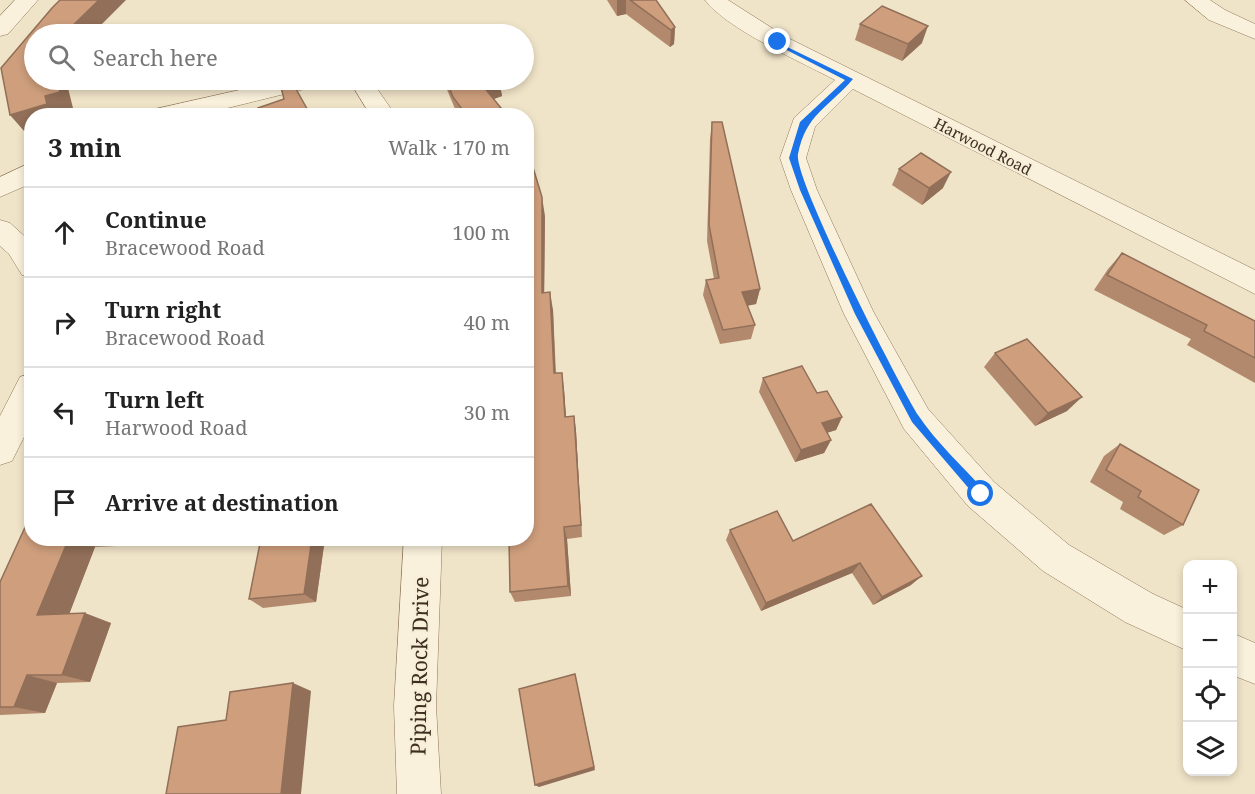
<!DOCTYPE html>
<meta charset="utf-8">
<style>
body{margin:0;font-family:"Noto Serif",serif;background:#f6f6f6;color:#222}
.controls{position:absolute;right:18px;bottom:18px;display:grid;overflow:hidden;border-radius:12px;box-shadow:0 3px 9px #0003}
.controls button{width:54px;height:54px;display:grid;place-items:center;padding:0;border:0;border-bottom:2px solid #e0e0e0;background:#fff;color:#222;font:30px sans-serif}
.stop{position:absolute;width:18px;height:18px;margin:-14px;border:4px solid #1a73e8;border-radius:50%;background:#fff}
.stop.end{background:#1a73e8;border-color:#fff;box-shadow:0 2px 6px #0008}
.list{margin:0;padding:0;list-style:none}
h2{display:flex;justify-content:space-between;align-items:center;height:78px;margin:0;padding:0 24px;font-size:26px}
h2 small{font-size:20px;font-weight:400;color:#767676}
.list li{display:grid;grid-template-columns:39px 1fr auto;gap:18px;align-items:center;box-sizing:border-box;height:90px;padding:0 24px;border-top:2px solid #e0e0e0}
.list b{display:block;font-size:22px;white-space:nowrap}
.list p{margin:0;font-size:20px;white-space:nowrap;color:#767676}
.list em{font-size:20px;font-style:normal;color:#767676}
.icon{flex:none;width:33px;height:33px;fill:none;stroke:currentColor;stroke-width:2;stroke-linecap:round;stroke-linejoin:round}
.map{position:relative;flex:none;width:1255px;height:794px;overflow:hidden}
.search{position:absolute;background:#fff;box-shadow:0 3px 9px #0003;left:24px;top:24px;width:510px;height:66px;display:flex;align-items:center;gap:15px;box-sizing:border-box;padding:0 21px;border-radius:33px;color:#767676;font-size:22px}
.panel{position:absolute;background:#fff;box-shadow:0 3px 9px #0003;left:24px;top:108px;width:510px;height:438px;border-radius:24px}
.map>svg:first-child{display:block}
.lines{fill:none;stroke-linecap:round;stroke-linejoin:round}
.minor-casing{stroke:#8d765c;stroke-width:1}
.minor{fill:#faf1dc;fill-rule:evenodd}
.wall{fill:#b2896c}
.shaded-wall{fill:#916f58}
.building{fill:#cf9f7d;stroke:#916f58;stroke-width:1.5}
.route{fill:#1a73e8}
.labels{text-anchor:middle;dominant-baseline:central;stroke-width:4.5;stroke-linejoin:round;paint-order:stroke}
.far-street-label{font-size:15px;fill:#3d2e20;stroke:#f7eed8}
.near-street-label{font-size:21px;fill:#3d2e20;stroke:#f7eed8}
</style>
<div class="map">
<svg width="1255" height="794" viewBox="0 0 1255 794">
<rect width="100%" height="100%" fill="#f0e4c8"/>
<g class="lines">
<defs>
<g id="minor">
<path d="M15 0H38L8 34 0 36V16Z"/>
<path d="M705 0H728L786 37 1255 270V294L853 89 815 127 806 158 817 190 873 311 928 409 994 482 1069 545 1153 594 1188 610V651L1125 622 1043 571 968 506 904 429 844 314 791 190 780 158 794 118 835 80C803 63 725 28 705 0Z"/>
<path d="M1185 0H1210L1225 10 1255 24V39L1209 20Z"/>
<path d="M284 80H325L321 85 195 116H148L151 110Z"/>
<path d="M349 80H371L396 116H371Z"/>
<path d="M32 162V183L0 197V177Z"/>
<path d="M0 220 10 223 32 243V278L22 275 9 254 0 246Z"/>
<path d="M32 373V421L12 461 0 465V416L20 377Z"/>
<path d="M404 538H442L436 706 441 794H397L394 706Z"/>
<path d="M1232 633 1255 643V684L1232 675Z"/>
</g>
</defs>
<!-- minor casing -->
<use href="#minor" class="minor-casing"/>
<!-- minor -->
<use href="#minor" class="minor"/>
</g>
<!-- wall -->
<g class="wall">
<path d="M607 0H656L675 27 674 44 670 47 626 14 617 16Z"/>
<path d="M860 24 922 43 902 61 855 40Z"/>
<path d="M443 80H499L502 96 494 99 502 116H458Z"/>
<path d="M712 122 760 289 756 304 747 306 755 325 751 339 720 344 703 295 706 280 714 279 707 241 710 139Z"/>
<path d="M899 169 943 188 922 205 892 185Z"/>
<path d="M545 216 544 293 553 310 556 373 564 389 566 417 574 416 576 431 582 537 567 539 571 596 515 602 510 592Z"/>
<path d="M1122 253 1255 321V383L1187 345 1191 339 1094 290 1108 269Z"/>
<path d="M995 353 1067 411 1035 426 984 367Z"/>
<path d="M763 378 817 393 842 417 836 430 827 433 831 440 824 453 795 462 759 392Z"/>
<path d="M1120 444 1183 525 1164 535 1120 509 1123 502 1090 482 1104 456Z"/>
<path d="M871 504 911 585 873 605 852 573 761 611 726 540 730 530 793 541Z"/>
<path d="M32 538H120L117 546 95 547 69 614 111 623 90 682 57 683 45 713 0 715V582Z"/>
<path d="M261 538H325L316 602 263 608 249 599Z"/>
</g>
<!-- shaded-wall -->
<g class="shaded-wall">
<path d="M99 0H126L92 34H64Z"/>
<path d="M617 0H626V14L617 16Z"/>
<path d="M928 26 922 43 902 61 908 44Z"/>
<path d="M675 27 674 44 670 47 671 30Z"/>
<path d="M57 80H66L73 108 59 113V116H32V129L24 131 10 115Z"/>
<path d="M499 80 502 96 485 102 482 85Z"/>
<path d="M501 108 502 116H481Z"/>
<path d="M951 172 943 188 922 205 929 188Z"/>
<path d="M542 197 545 216 544 310 542 293Z"/>
<path d="M760 289 756 304 739 307 742 292Z"/>
<path d="M550 292 553 310 556 389 554 373Z"/>
<path d="M562 373 564 389 567 432 565 417Z"/>
<path d="M1082 397 1067 411 1035 426 1048 413Z"/>
<path d="M574 416 576 431 582 537 581 525Z"/>
<path d="M842 417 836 430 815 436 822 423Z"/>
<path d="M831 440 824 453 795 462 801 450Z"/>
<path d="M564 527 567 539 571 596 568 586Z"/>
<path d="M69 538H78L95 547 65 625 37 615Z"/>
<path d="M102 538H120L117 546Z"/>
<path d="M312 538H325L316 602 304 594Z"/>
<path d="M860 563 852 573 761 611 766 603Z"/>
<path d="M922 576 911 585 873 605 882 597Z"/>
<path d="M85 613 111 623 90 682 62 675Z"/>
<path d="M575 674 595 770 539 787 535 785Z"/>
<path d="M27 675 57 683 45 713 14 707Z"/>
<path d="M293 683 311 691 301 794H281Z"/>
</g>
<!-- building -->
<g class="building">
<path d="M60 0H99L64 34H34V80H57L60 92 45 96 47 104 10 115 1 68 52 8Z"/>
<path d="M630 0H656L675 27 671 30Z"/>
<path d="M882 6 928 26 908 44 860 24Z"/>
<path d="M279 80H291L311 116H262L258 108 284 99Z"/>
<path d="M446 80H498L482 85 501 108 481 116H467L453 97Z"/>
<path d="M712 122H722L760 289 742 292 755 325 723 330 706 280 719 278 709 225Z"/>
<path d="M921 153 951 172 929 188 899 169Z"/>
<path d="M531 161 542 197V293L550 292 554 373H562L565 417 574 416 581 525 564 527 568 586 510 592 509 538H526V162Z"/>
<path d="M1122 253 1255 321V358L1204 331 1207 325 1107 275Z"/>
<path d="M1027 339 1082 397 1048 413 995 353Z"/>
<path d="M802 366 817 393 827 391 842 417 822 423 831 440 801 450 763 378Z"/>
<path d="M1120 444 1199 490 1183 525 1138 497 1141 491 1106 470Z"/>
<path d="M871 504 922 576 882 597 860 563 766 603 730 530 777 511 793 541Z"/>
<path d="M32 512V538H69L37 615 85 613 62 675H27L14 707H0V582Z"/>
<path d="M261 538H312L304 594 249 599Z"/>
<path d="M575 674 594 767 535 785 519 689Z"/>
<path d="M293 683 281 794H166L178 727 226 720 230 692Z"/>
</g>
<!-- route -->
<path class="route" d="M775 41 853 79C828 108 806 114 798 154 793 178 899 385 918 415 936 442 963 467 985 491V498H977L912 422 855 314 800 190 789 158 800 122 845 80 775 44Z"/>
<g class="labels">
<!-- far-street labels -->
<g class="far-street-label">
<text transform="translate(983 146) rotate(27)">Harwood Road</text>
</g>
<!-- near-street labels -->
<g class="near-street-label">
<text transform="translate(419 666) rotate(-89)">Piping Rock Drive</text>
</g>
</g>
</svg>
<div class="controls">
<button>+</button>
<button>−</button>
<button><svg class="icon" aria-label="locate" viewBox="0 0 24 24"><circle cx="12" cy="12" r="6"/><path d="M12 2v4M12 18v4M2 12h4M18 12h4"/></svg></button>
<button><svg class="icon" aria-label="layers" viewBox="0 0 24 24"><path d="M12 4l9 5-9 5-9-5zM3 14l9 5 9-5"/></svg></button>
</div>
<div class="stop" style="left:981px;top:494px"></div>
<div class="stop end" style="left:778px;top:42px"></div>
<div class="search"><svg class="icon" aria-label="search" viewBox="0 0 24 24"><circle cx="10" cy="10" r="6"/><path d="M15 15l6 6"/></svg>Search here</div>
<section class="panel">
<h2>3 min<small>Walk · 170 m</small></h2>
<ul class="list">
<li><svg class="icon" aria-label="ahead" viewBox="0 0 24 24"><path d="M12 20V5M6 11l6-6 6 6"/></svg><div><b>Continue</b><p>Bracewood Road</p></div><em>100 m</em></li>
<li><svg class="icon" aria-label="right" viewBox="0 0 24 24"><path d="M7 20v-9h11M14 6l5 5-5 5"/></svg><div><b>Turn right</b><p>Bracewood Road</p></div><em>40 m</em></li>
<li><svg class="icon" aria-label="left" viewBox="0 0 24 24"><path d="M17 20v-9H6M10 6l-5 5 5 5"/></svg><div><b>Turn left</b><p>Harwood Road</p></div><em>30 m</em></li>
<li><svg class="icon" aria-label="arrive" viewBox="0 0 24 24"><path d="M6 21V4h12l-3 4 3 4H6"/></svg><div><b>Arrive at destination</b></div></li>
</ul>
</section>
</div>
